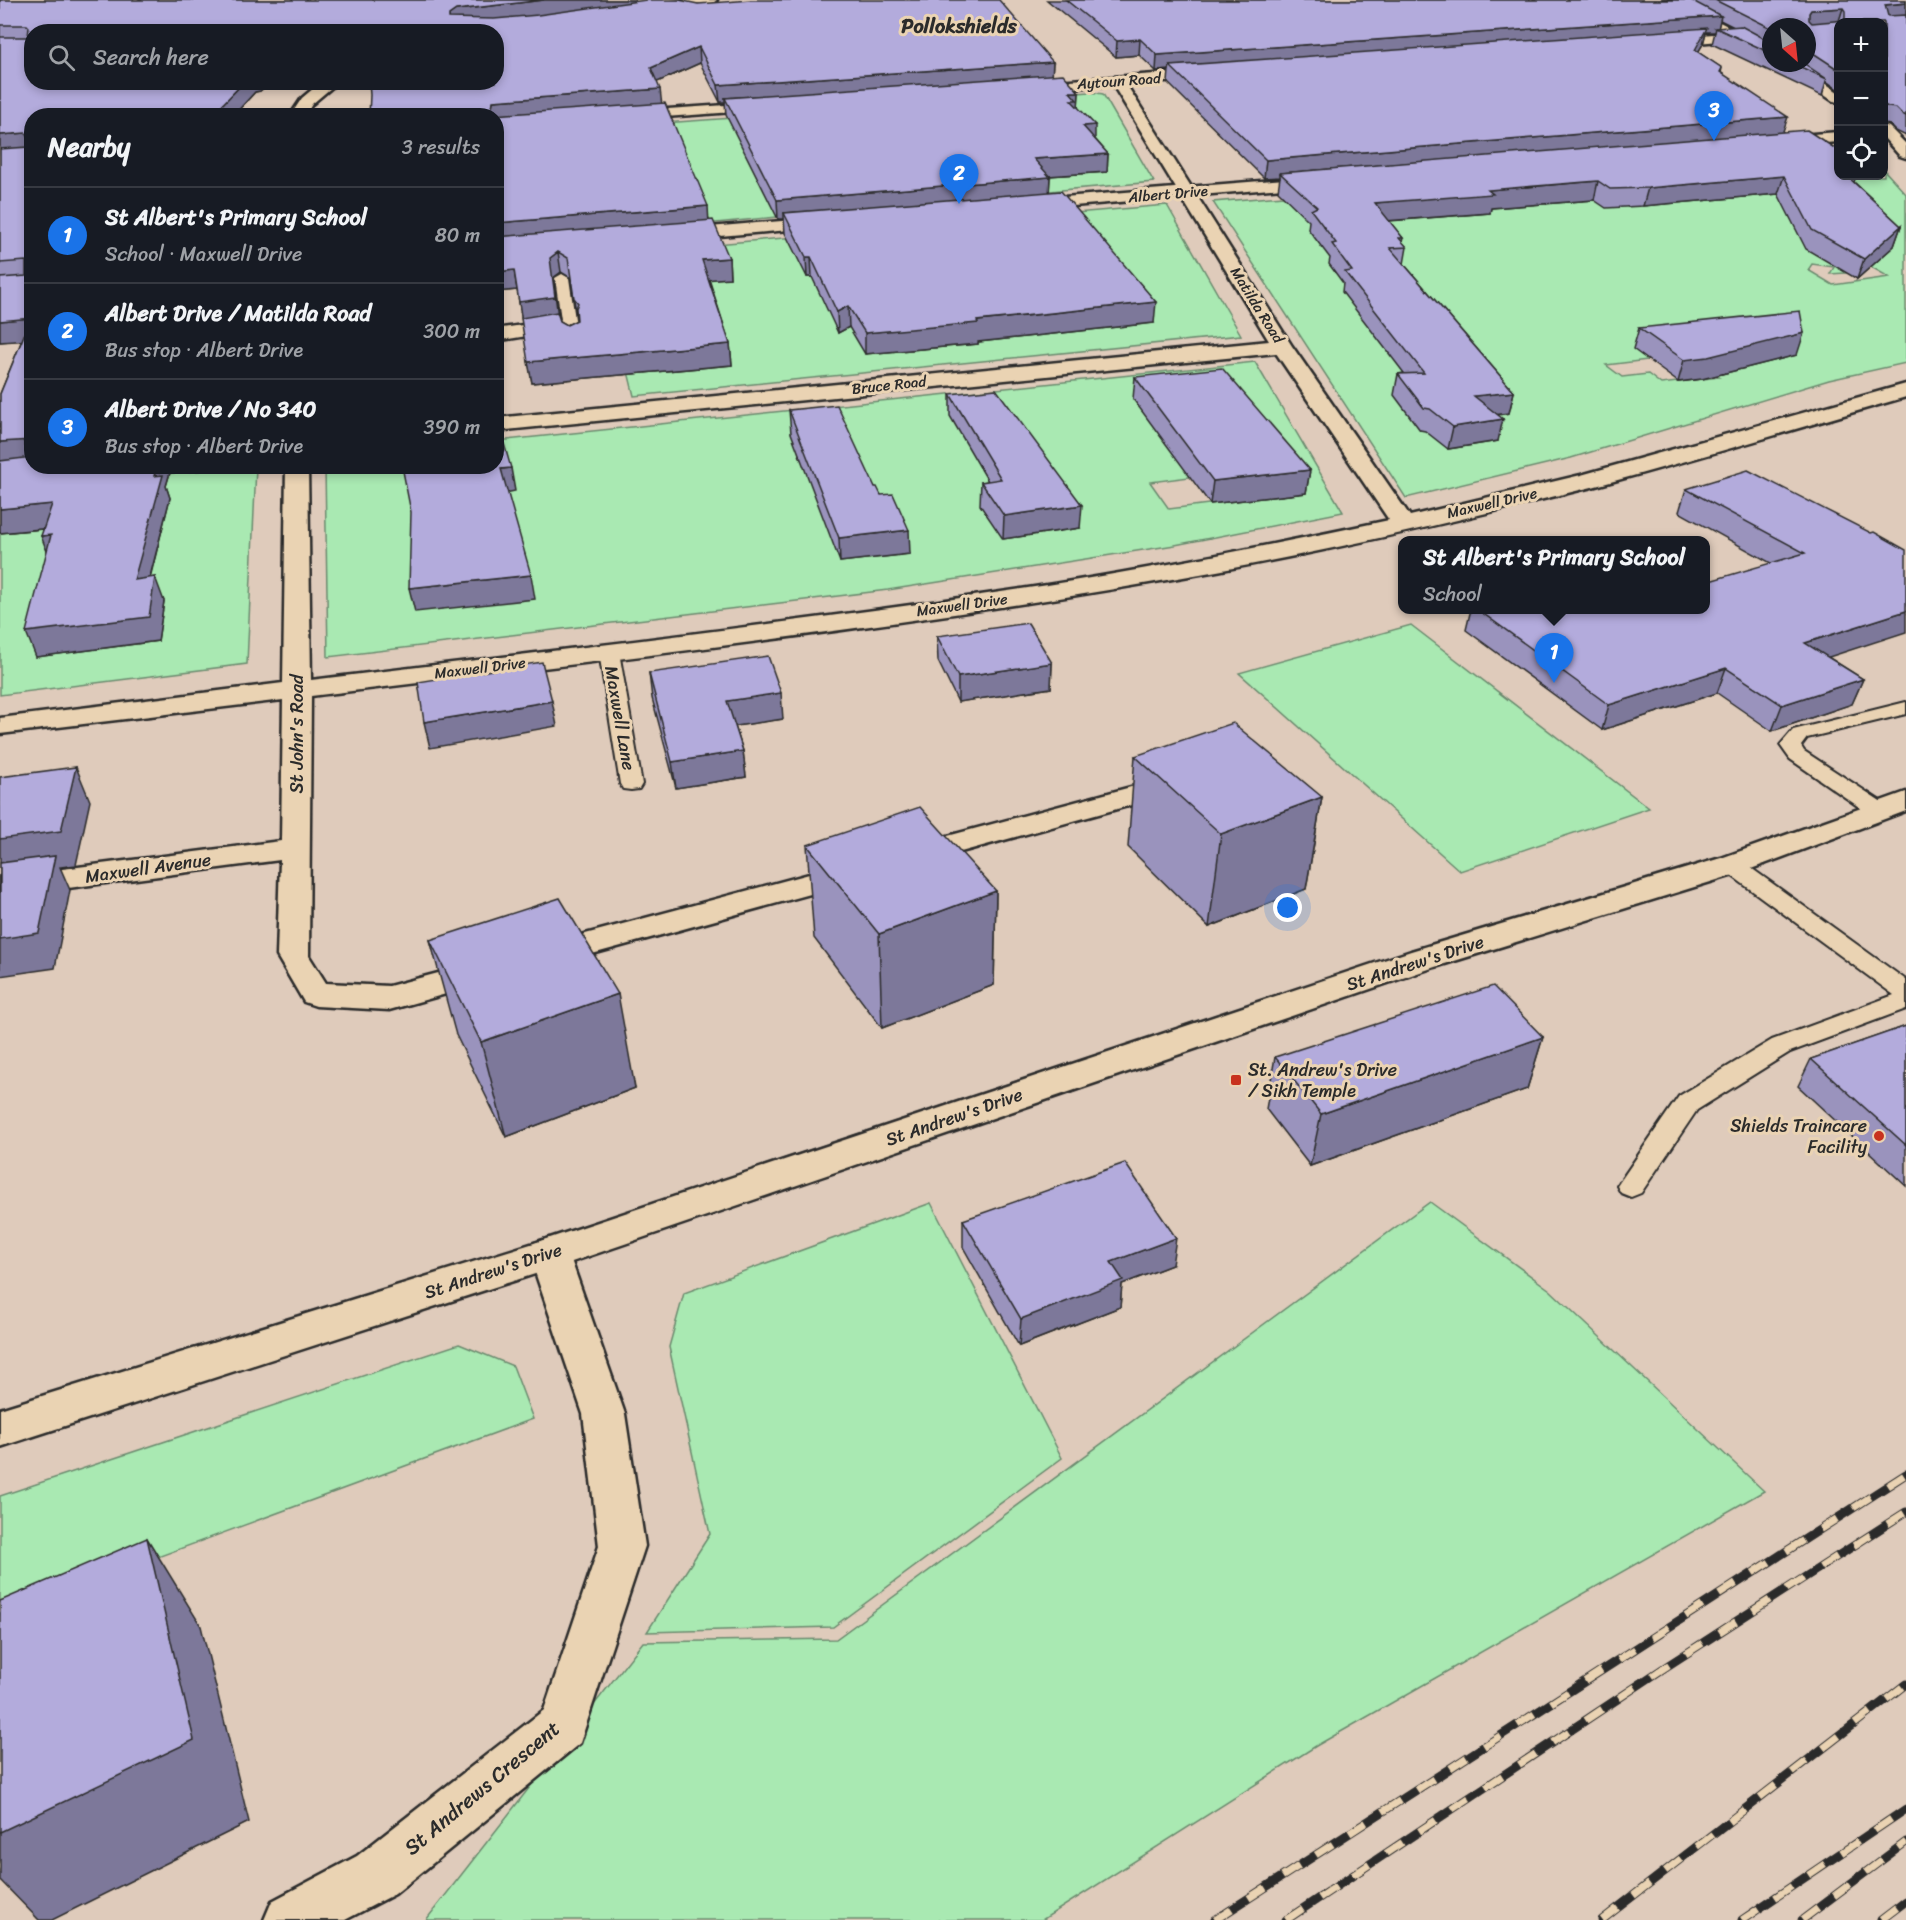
<!DOCTYPE html>
<meta charset="utf-8">
<style>
body{margin:0;font-family:Sriracha,sans-serif;background:#20242c;color:#f1f3f6}
.controls{position:absolute;right:18px;top:18px;display:grid;overflow:hidden;border-radius:12px;box-shadow:0 3px 9px #0003}
.controls button{width:54px;height:54px;display:grid;place-items:center;padding:0;border:0;border-bottom:2px solid #363941;background:#171b24;color:#f1f3f6;font:30px sans-serif}
.compass{position:absolute;left:1762px;top:18px;width:54px;height:54px;border-radius:50%;background:#171b24;box-shadow:0 3px 9px #0003;rotate:153deg}
.you{position:absolute;left:1288px;top:908px;width:21px;height:21px;margin:-15px;border:4px solid #fff;border-radius:50%;background:#1a73e8;box-shadow:0 0 0 9px #1a73e833}
.badge{display:grid;place-items:center;width:39px;height:39px;border-radius:50%;background:#1a73e8;color:#fff;font-size:20px;font-weight:700}
.pin{position:absolute;translate:-50% -50px;filter:drop-shadow(0 2px 3px #0008)}
.pin::after{content:'';position:absolute;top:32px;width:21px;height:18px;background:inherit;clip-path:polygon(0 0,100% 0,50% 100%)}
.popup{position:absolute;left:1398px;top:536px;width:312px;height:78px;box-sizing:border-box;display:grid;place-content:center;border-radius:12px;background:#171b24;filter:drop-shadow(0 2px 4px #0005);font-size:20px;white-space:nowrap;color:#9ea1a6}
.popup b{font-size:22px;color:#f1f3f6}
.popup::after{content:'';position:absolute;left:50%;top:100%;margin-left:-12px;border:12px solid transparent;border-top-color:#171b24}
.list{margin:0;padding:0;list-style:none}
h2{display:flex;justify-content:space-between;align-items:center;height:78px;margin:0;padding:0 24px;font-size:26px}
h2 small{font-size:20px;font-weight:400;color:#9ea1a6}
.list li{display:grid;grid-template-columns:39px 1fr auto;gap:18px;align-items:center;box-sizing:border-box;height:96px;padding:0 24px;border-top:2px solid #363941}
.list b{display:block;font-size:22px;white-space:nowrap}
.list p{margin:0;font-size:20px;white-space:nowrap;color:#9ea1a6}
.list em{font-size:20px;font-style:normal;color:#9ea1a6}
.icon{flex:none;width:33px;height:33px;fill:none;stroke:currentColor;stroke-width:2;stroke-linecap:round;stroke-linejoin:round}
.map{position:relative;flex:none;width:1906px;height:1920px;overflow:hidden}
.search{position:absolute;background:#171b24;box-shadow:0 3px 9px #0003;left:24px;top:24px;width:480px;height:66px;display:flex;align-items:center;gap:15px;box-sizing:border-box;padding:0 21px;border-radius:24px;color:#9ea1a6;font-size:22px}
.panel{position:absolute;background:#171b24;box-shadow:0 3px 9px #0003;left:24px;top:108px;width:480px;height:366px;border-radius:24px}
.map>svg:first-child{display:block}
.green{fill:#a9e9b2;stroke:#6a8a6e;stroke-width:1.5;fill-rule:evenodd}
.lines{fill:none;stroke-linecap:round;stroke-linejoin:round}
.service-casing{stroke:#2b2b2b;stroke-width:4}
.minor-casing{stroke:#2b2b2b;stroke-width:5}
.tertiary-casing{stroke:#2b2b2b;stroke-width:5}
.service{fill:#ead3b3;fill-rule:evenodd}
.minor{fill:#ead3b3;fill-rule:evenodd}
.tertiary{fill:#ead3b3;fill-rule:evenodd}
.rail-casing{stroke:#2b2b2b;stroke-width:9}
.rail{stroke:#ead3b3;stroke-width:7;stroke-dasharray:20;stroke-linecap:butt}
.wall{fill:#9a93bd;stroke:#2b2b2b;stroke-width:1.5;fill-rule:evenodd}
.shaded-wall{fill:#7d789a;stroke:#2b2b2b;stroke-width:1.5}
.building{fill:#b3abdc;stroke:#2b2b2b;stroke-width:1.5;fill-rule:evenodd}
.poi-dot{fill:#c8321e;stroke:#ead3b3;stroke-width:2}
.labels{text-anchor:middle;dominant-baseline:central;stroke-width:6;stroke-linejoin:round;paint-order:stroke}
.far-street-label{font-size:15px;fill:#2b2b2b;stroke:#ead3b3}
.street-label{font-size:18px;fill:#2b2b2b;stroke:#ead3b3}
.poi-label{font-size:18px;fill:#2b2b2b;stroke:#ead3b3;text-anchor:start}
.far-district-label{font-size:20px;font-weight:bold;fill:#2b2b2b;stroke:#ead3b3}
.near-street-label{font-size:21px;fill:#2b2b2b;stroke:#ead3b3}
</style>
<div class="map">
<svg width="1906" height="1920" viewBox="0 0 1906 1920">
<rect width="100%" height="100%" fill="#dfcbbb"/>
<filter id="ink" filterUnits="userSpaceOnUse"><feTurbulence type="fractalNoise" baseFrequency=".0167" numOctaves="2"/><feDisplacementMap in="SourceGraphic" scale="12" xChannelSelector="R" yChannelSelector="G"/><feConvolveMatrix kernelMatrix="1 2 1 2 8 2 1 2 1" color-interpolation-filters="sRGB"/></filter>
<g filter="url(#ink)">
<!-- green -->
<g class="green">
<path d="M1090 92 1103 94 1154 182 878 206V207L564 238 497 135Z"/>
<path d="M1838 148V173L1770 176H1884V170L1906 194V363L1829 380 1571 458 1406 498 1213 202ZM1864 263 1889 277 1833 285 1808 270 1812 264 1834 267 1830 274 1846 273ZM1689 355 1719 377 1661 384 1648 374 1622 377 1606 365Z"/>
<path d="M1167 205 1241 335 634 396 599 254Z"/>
<path d="M1255 362 1343 512 1175 545 888 590 328 657 325 467 496 466 497 441ZM1205 475 1306 492 1169 509 1150 482Z"/>
<path d="M235 467H256L247 664 0 695V533L34 530 0 490Z"/>
<path d="M1411 625 1649 808 1460 871 1239 673Z"/>
<path d="M1430 1202 1550 1290 1764 1491 1316 1746 1042 1920H426L643 1642 836 1639Z"/>
<path d="M931 1203 1062 1458 833 1627 647 1632 710 1534 669 1347 684 1293Z"/>
<path d="M459 1344 513 1366 533 1419 0 1615V1496Z"/>
</g>
<g class="lines">
<defs>
<g id="service">
<path d="M562 274 569 278 578 340 571 344 564 340 555 278Z"/>
<path d="M609 646 616 648 619 652 642 784 639 789 631 790 623 789 620 784 599 652 602 648Z"/>
<path d="M1906 702V714L1807 738 1801 746 1804 751 1888 806 1891 811 1888 816 1880 818 1872 816 1790 759 1780 745 1793 730Z"/>
<path d="M1732 858 1740 860 1906 980V1009L1790 1052 1697 1110 1641 1193 1631 1197 1621 1193 1617 1186 1679 1096 1772 1040 1894 995 1724 870 1721 865 1724 860Z"/>
</g>
<g id="minor">
<path d="M1741 32 1748 36 1746 39 1659 46 1652 42 1659 38Z"/>
<path d="M1212 70 1217 71 1219 74 1217 77 1126 84 1292 346 1410 516 1581 475 1906 384V397C1801 427 1697 459 1592 487 1468 518 1343 548 1217 571 917 626 613 659 311 696L309 956 326 983 389 986 484 961 496 964 501 972 496 980 389 1010 316 1006 304 1002 277 956 280 860 0 897V877L281 841 283 700 0 734V718L283 683 286 466H308L311 680C541 652 772 626 1001 592 1132 573 1261 547 1389 520L1276 353 496 431V418L1269 341 1113 85 1028 91 1021 87 1028 83Z"/>
<path d="M321 82H338L312 104 305 116H290L302 98Z"/>
<path d="M770 102 775 103 777 106 775 109 624 120 617 116 624 112Z"/>
<path d="M569 318 576 320 579 324 576 328 496 341V329Z"/>
<path d="M1176 775 1186 778 1191 784 1186 790 910 866 899 863 895 856 899 849Z"/>
<path d="M854 862 865 865 870 872 865 879 545 967 533 964 529 956 533 948Z"/>
<path d="M549 1238 563 1243 569 1254 625 1414 645 1546 580 1743 395 1894 345 1920H264L272 1901 357 1856 544 1710 599 1546 583 1414 529 1254 535 1243Z"/>
</g>
<g id="tertiary">
<path d="M687 0H717L711 4 648 14 642 10 648 6Z"/>
<path d="M1663 0H1678L1771 49V58Z"/>
<path d="M1782 63H1796L1838 92V102L1833 101 1783 67Z"/>
<path d="M1884 125 1889 127 1906 144V158L1900 156 1884 138Z"/>
<path d="M1838 132V142L1775 147 1767 142 1775 137Z"/>
<path d="M1323 176 1331 181 1329 184 1027 210 1019 205 1027 200Z"/>
<path d="M829 217 835 218 838 222 835 226 674 240 668 239 665 235 668 231 674 230Z"/>
<path d="M1906 792V811L1743 872 1435 967 563 1265 0 1447V1409L547 1239 1411 951 1721 858Z"/>
</g>
</defs>
<!-- service casing -->
<use href="#service" class="service-casing"/>
<!-- minor casing -->
<use href="#minor" class="minor-casing"/>
<!-- tertiary casing -->
<use href="#tertiary" class="tertiary-casing"/>
<!-- service -->
<use href="#service" class="service"/>
<!-- minor -->
<use href="#minor" class="minor"/>
<!-- tertiary -->
<use href="#tertiary" class="tertiary"/>
<defs>
<g id="rail">
<path d="M1215 1920 1906 1474"/>
<path d="M1286 1920 1667 1666 1906 1512"/>
<path d="M1602 1920 1906 1684"/>
<path d="M1742 1920 1906 1809"/>
<path d="M1802 1920 1906 1842"/>
<path d="M1881 1920 1906 1901"/>
</g>
</defs>
<!-- rail casing -->
<use href="#rail" class="rail-casing"/>
<!-- rail -->
<use href="#rail" class="rail"/>
</g>
<!-- wall -->
<g class="wall">
<path d="M0 0H635V2L698 4 1053 62 1052 75 1079 92 1078 107 1095 139 1108 154 1107 172 1049 176 1050 177 1049 192 1154 323 978 342V344L865 354 849 327 838 333 812 277H807L785 233 784 219H778L726 115 725 102H720L700 63 657 82 661 103 709 220 729 258 730 278 709 279 730 344 732 365 532 383 517 290 496 292V32H32V82H270L260 91 255 92 233 116H32V466H172L166 486 170 498 150 578 164 601 158 641 36 657 47 551 43 529 0 533V394L22 340 0 342ZM561 272 571 278 577 320 567 325 560 321 553 278Z"/>
<path d="M1047 0H1906V136L1896 131 1890 125 1884 124V22H1839V90L1826 81 1822 96 1712 44 1715 32H1706L1703 44 1698 52 1722 68 1721 73 1783 132 1839 151V176H1856L1854 182 1901 226 1894 246 1857 279 1806 249 1778 194 1643 206 1606 208 1594 200 1491 208 1490 213 1389 221 1403 238 1402 242 1407 247 1404 264 1514 392 1509 413 1498 415V441L1448 449 1425 431 1420 430 1394 395 1398 374 1404 373 1342 292 1343 283 1329 264 1330 258 1308 229 1309 221 1278 191 1280 177 1264 178 1168 83 1169 70 1156 71 1139 55 1116 57ZM1720 20 1734 27 1718 28ZM1771 27H1807V63H1771Z"/>
<path d="M1639 328 1797 355 1702 379 1678 382 1633 349Z"/>
<path d="M1135 377 1310 470 1306 493 1210 504 1133 399Z"/>
<path d="M950 394 1080 528 1003 539 980 505 981 482 988 481 950 416Z"/>
<path d="M789 410 875 487 881 495 910 554 840 562 791 433Z"/>
<path d="M1686 489 1871 533 1828 657 1863 679 1852 704 1772 731 1717 693 1602 730 1466 630 1471 609H1706L1771 563 1679 512Z"/>
<path d="M937 636 1052 663 1051 688 958 702 938 661Z"/>
<path d="M649 673 783 719 735 726 743 751 746 777 676 788 652 698Z"/>
<path d="M1135 756 1322 797 1306 889 1209 927 1128 847Z"/>
<path d="M807 845 996 891 994 985 882 1028 814 938Z"/>
<path d="M430 940 635 1088 506 1137 456 1035Z"/>
<path d="M1906 1026V1186L1798 1086 1811 1059Z"/>
<path d="M1543 1037 1527 1089 1310 1166 1266 1109 1275 1057Z"/>
<path d="M963 1220 1172 1265 1122 1284 1120 1307 1019 1346 963 1247Z"/>
</g>
<!-- shaded-wall -->
<g class="shaded-wall">
<path d="M544 0H635V5L459 26 449 18V15L456 10Z"/>
<path d="M1906 3V18L1880 21 1885 5Z"/>
<path d="M1843 8 1838 24 1806 27 1809 13 1811 10Z"/>
<path d="M1721 16 1718 29 1716 28 1715 32H1706L1703 44 1690 66H1170L1169 70 1156 71 1157 55Z"/>
<path d="M1140 39 1139 55 1116 57 1117 41Z"/>
<path d="M699 47 700 63 653 84 651 68Z"/>
<path d="M1053 62 1052 78 725 98V102H720L718 85Z"/>
<path d="M244 82H270L260 91 255 92 233 116H211Z"/>
<path d="M660 89 662 106 491 116V113L493 101Z"/>
<path d="M1070 92H1079L1078 109 1076 117Z"/>
<path d="M1788 117 1782 134 1280 173V177L1264 178 1266 160Z"/>
<path d="M1095 125V143L1083 126Z"/>
<path d="M26 133 32 151 0 154V135Z"/>
<path d="M1108 154 1107 172 1033 177 1034 159Z"/>
<path d="M1784 176 1778 194 1643 206 1648 188Z"/>
<path d="M1050 177 1049 196 784 213V219H778L777 200Z"/>
<path d="M1598 181 1594 200 1491 208 1490 213 1372 222 1375 203 1488 190Z"/>
<path d="M708 206 709 225 496 243V223Z"/>
<path d="M1901 226 1894 246 1857 279 1864 259Z"/>
<path d="M558 252 561 272 553 278 558 317 522 323 519 302 550 258Z"/>
<path d="M806 257H811L812 277H807Z"/>
<path d="M729 258 730 278 704 280 702 260Z"/>
<path d="M514 270 517 290 496 292V272Z"/>
<path d="M1156 302 1154 323 978 342V344L865 354V333Z"/>
<path d="M848 306 849 327 838 333 837 312Z"/>
<path d="M31 318 32 340 0 342V321Z"/>
<path d="M1804 333 1797 355 1702 379 1678 382 1684 360Z"/>
<path d="M730 344 732 365 532 383 528 362Z"/>
<path d="M1514 392 1509 413 1469 418 1474 396Z"/>
<path d="M1503 419 1498 441 1448 449 1453 427Z"/>
<path d="M23 440 32 463 0 466V442Z"/>
<path d="M157 466H172L166 486 170 498 143 604 134 580 154 476Z"/>
<path d="M511 468 515 491 505 493 501 469Z"/>
<path d="M1310 470 1306 493 1210 504 1213 481Z"/>
<path d="M52 504 61 527 0 533V509Z"/>
<path d="M1082 505 1080 528 1003 539 1004 516Z"/>
<path d="M909 530 910 554 840 562 839 538Z"/>
<path d="M51 535 50 559 41 536Z"/>
<path d="M531 575 535 599 415 612 409 588Z"/>
<path d="M155 577 164 601 158 641 36 657 26 632Z"/>
<path d="M1906 611V632L1795 668 1805 643Z"/>
<path d="M1052 663 1051 688 958 702V677Z"/>
<path d="M1726 668 1717 693 1602 730 1609 705Z"/>
<path d="M1863 679 1852 704 1772 731 1782 705Z"/>
<path d="M781 693 783 719 730 727 727 701Z"/>
<path d="M552 701 557 726 430 748 424 722Z"/>
<path d="M743 751 746 777 676 788 672 762Z"/>
<path d="M76 767 90 801 76 865 60 867 70 890 55 968 0 976V839Z"/>
<path d="M1322 797 1306 889 1209 927 1221 834Z"/>
<path d="M996 891 994 985 882 1028 879 934Z"/>
<path d="M618 994 635 1088 506 1137 481 1042Z"/>
<path d="M1543 1037 1527 1089 1310 1166 1321 1114Z"/>
<path d="M1176 1238 1172 1265 1122 1284 1120 1307 1019 1346 1021 1319 1111 1262Z"/>
<path d="M147 1538 201 1626 249 1822 52 1920H39L0 1880V1832Z"/>
</g>
<!-- building -->
<g class="building">
<path d="M0 0H544L456 10 449 15V18L494 19 538 15 646 0H679L698 4 751 0H999L1053 62 718 85 699 47 651 68 660 89 493 101 491 113 493 115 665 103 708 206 496 223V116H369L370 95 369 82H496V32H32V82H244L211 116H32V440L0 442V394L31 318 0 321V278L26 276V261L0 263V149L28 147V135L26 133 0 135V37H28L29 27 27 25H0Z"/>
<path d="M1066 0H1691L1721 16 1157 55 1140 39 1117 41Z"/>
<path d="M1715 0H1906V3L1885 5 1888 16 1906 15V116L1902 114 1896 108 1888 107 1884 105V22H1839V70L1807 49V27H1771V28ZM1843 8 1845 11V20L1812 23 1809 20V13L1811 10Z"/>
<path d="M1741 26 1771 42V53L1716 28Z"/>
<path d="M1707 28 1695 50 1722 68 1720 72 1788 117 1266 160 1170 66Z"/>
<path d="M1792 63H1803L1827 79Z"/>
<path d="M1063 74 1079 92H1070L1077 100H1071L1095 125 1083 126 1108 154 1034 159 1050 177 777 200 725 98Z"/>
<path d="M1807 130 1839 151V165L1837 166 1839 167V176H1847L1901 226 1864 259 1812 230 1784 176 1648 188 1610 189 1598 181 1488 190 1493 194 1375 203 1403 238H1399L1407 247 1390 248 1514 392 1474 396 1503 419 1453 427 1430 409 1424 408 1398 374 1424 373 1345 272 1352 271 1332 244 1336 243 1311 210 1317 207 1280 173Z"/>
<path d="M1061 191 1156 302 977 321 978 323 865 333 848 306 837 312 811 257H806L784 213Z"/>
<path d="M713 220 729 258 702 260 730 344 528 362 521 318 557 312 560 321 567 325 577 320 576 308 578 303 574 298 568 258 558 252 550 258 555 297 519 302 514 270 496 272V237Z"/>
<path d="M1800 311 1804 333 1708 357 1684 360 1639 328Z"/>
<path d="M1222 368 1310 470 1213 481 1135 377Z"/>
<path d="M996 389 1082 505 1004 516 981 482 1001 479 950 394Z"/>
<path d="M837 405 875 487H877L881 495 893 494 909 530 839 538 789 410Z"/>
<path d="M501 433 511 468 501 469 531 575 409 588 411 512 402 466H496V434Z"/>
<path d="M32 457V466H157L154 476 163 475 134 580 155 577 149 617 26 632 51 535 41 536 52 504 0 509V461Z"/>
<path d="M1748 470 1871 533 1874 532 1906 550V611L1805 643 1863 679 1782 705 1726 668 1609 705 1477 609H1706V582L1805 553 1686 489Z"/>
<path d="M1028 623 1052 663 958 677 937 636Z"/>
<path d="M768 656 781 693 727 701 743 751 672 762 649 673Z"/>
<path d="M542 662 552 701 424 722 418 682Z"/>
<path d="M1233 723 1322 797 1221 834 1135 756Z"/>
<path d="M76 767 61 831 0 839V777Z"/>
<path d="M920 807 996 891 879 934 807 845Z"/>
<path d="M55 856 39 933 0 939V863Z"/>
<path d="M560 898 618 994 481 1042 430 940Z"/>
<path d="M1493 986 1543 1037 1321 1114 1275 1057Z"/>
<path d="M1906 1026V1145L1811 1059Z"/>
<path d="M1125 1163 1176 1238 1111 1262 1123 1280 1021 1319 963 1220Z"/>
<path d="M147 1538 194 1740 0 1832V1601Z"/>
</g>
</g>
<!-- markers -->
<g class="poi-dot">
<rect x="1230" y="1074" width="12" height="12" rx="3"/>
<circle cx="1879" cy="1136" r="6"/>
</g>
<g class="labels">
<!-- far-street labels -->
<g class="far-street-label">
<text transform="translate(1119 81) rotate(-4)">Aytoun Road</text>
<text transform="translate(1168 194) rotate(-5)">Albert Drive</text>
<text transform="translate(1257 305) rotate(58)">Matilda Road</text>
<text transform="translate(889 385) rotate(-6)">Bruce Road</text>
<text transform="translate(1492 503) rotate(-13)">Maxwell Drive</text>
<text transform="translate(962 605) rotate(-8)">Maxwell Drive</text>
<text transform="translate(480 668) rotate(-7)">Maxwell Drive</text>
</g>
<!-- street labels -->
<g class="street-label">
<text transform="translate(620 718) rotate(80)">Maxwell Lane</text>
<text transform="translate(297 734) rotate(-90)">St John's Road</text>
<text transform="translate(148 868) rotate(-8)">Maxwell Avenue</text>
<text transform="translate(1415 963) rotate(-18)">St Andrew's Drive</text>
<text transform="translate(954 1117) rotate(-19)">St Andrew's Drive</text>
<text transform="translate(493 1271) rotate(-18)">St Andrew's Drive</text>
</g>
<!-- poi labels -->
<g class="poi-label">
<text x="1248" y="1070">St. Andrew's Drive<tspan x="1248" dy="21">/ Sikh Temple</tspan></text>
<text x="1867" y="1126" text-anchor="end">Shields Traincare<tspan x="1867" dy="21">Facility</tspan></text>
</g>
<!-- far-district labels -->
<g class="far-district-label">
<text x="959" y="26">Pollokshields</text>
</g>
<!-- near-street labels -->
<g class="near-street-label">
<text transform="translate(482 1788) rotate(-40)">St Andrews Crescent</text>
</g>
</g>
</svg>
<div class="controls">
<button>+</button>
<button>−</button>
<button><svg class="icon" aria-label="locate" viewBox="0 0 24 24"><circle cx="12" cy="12" r="6"/><path d="M12 2v4M12 18v4M2 12h4M18 12h4"/></svg></button>
</div>
<svg class="compass" viewBox="-18 -18 36 36"><path d="M0-13l5 13h-10z" fill="#e53935"/><path d="M0 13l5-13h-10z" fill="#9ea1a6"/></svg>
<div class="you"></div>
<div class="pin badge" style="left:1554px;top:683px">1</div>
<div class="popup"><b>St Albert's Primary School</b>School</div>
<div class="pin badge" style="left:959px;top:204px">2</div>
<div class="pin badge" style="left:1714px;top:141px">3</div>
<div class="search"><svg class="icon" aria-label="search" viewBox="0 0 24 24"><circle cx="10" cy="10" r="6"/><path d="M15 15l6 6"/></svg>Search here</div>
<section class="panel">
<h2>Nearby<small>3 results</small></h2>
<ul class="list">
<li><span class="badge">1</span><div><b>St Albert's Primary School</b><p>School · Maxwell Drive</p></div><em>80 m</em></li>
<li><span class="badge">2</span><div><b>Albert Drive / Matilda Road</b><p>Bus stop · Albert Drive</p></div><em>300 m</em></li>
<li><span class="badge">3</span><div><b>Albert Drive / No 340</b><p>Bus stop · Albert Drive</p></div><em>390 m</em></li>
</ul>
</section>
</div>
